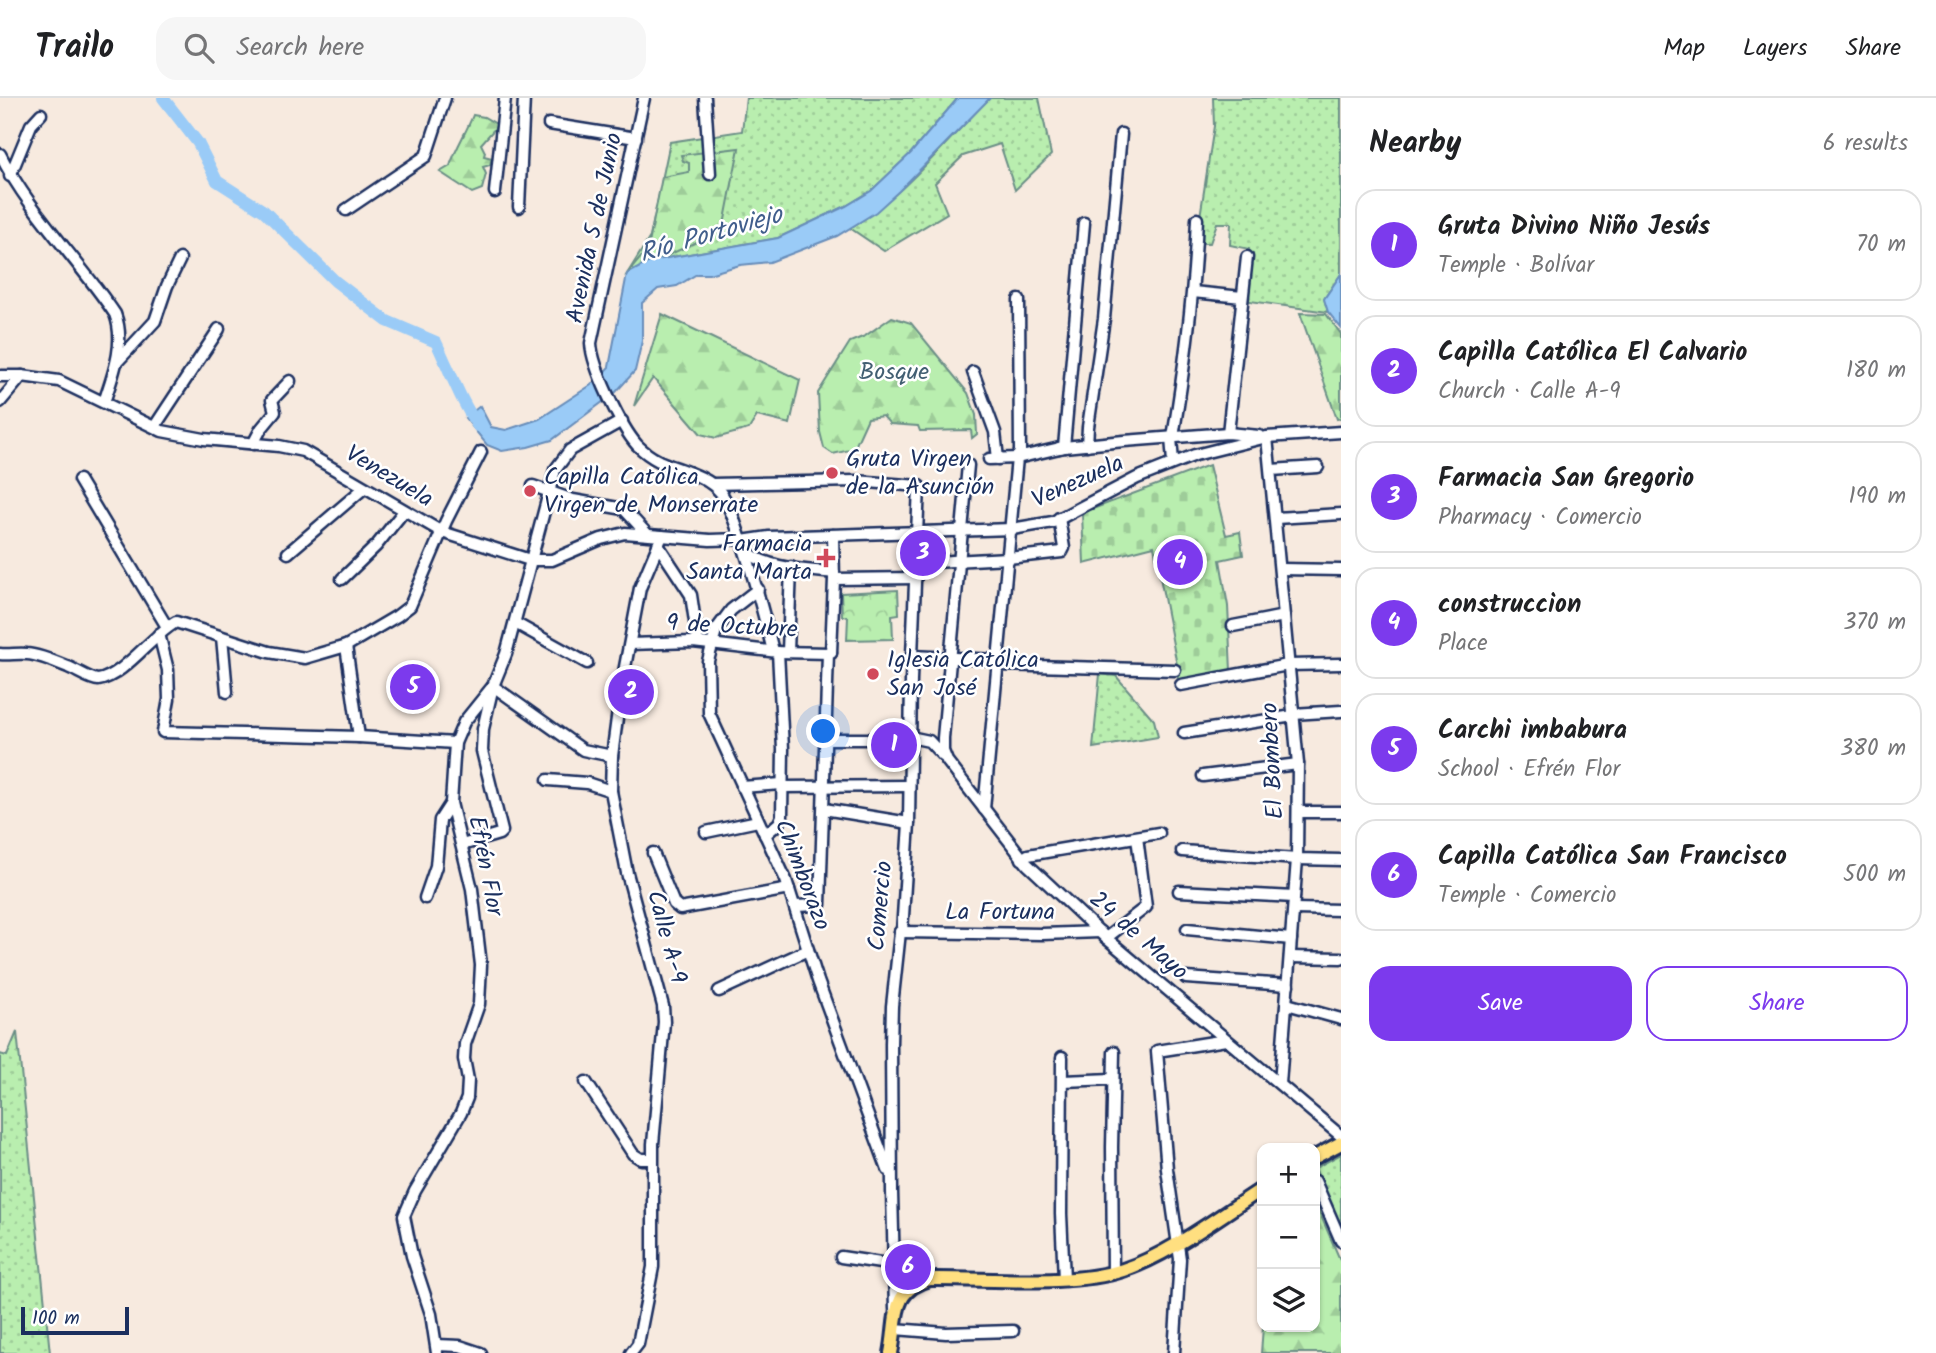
<!DOCTYPE html>
<meta charset="utf-8">
<style>
body{margin:0;font-family:Kalam,sans-serif;background:#f6f6f6;color:#202124}
.controls{position:absolute;right:21px;bottom:21px;display:grid;overflow:hidden;border-radius:14px;box-shadow:0 2px 5px #0004}
.controls button{width:63px;height:63px;display:grid;place-items:center;padding:0;border:0;border-bottom:2px solid #e0e0e0;background:#fff;color:#202124;font:35px sans-serif}
.scale{position:absolute;left:21px;bottom:18px;width:108px;box-sizing:border-box;padding-left:7px;border:4px solid #1b2f5e;border-top:0;font-size:19px;line-height:24px;white-space:nowrap;color:#1b2f5e;-webkit-text-stroke:5px #fff;paint-order:stroke}
.you{position:absolute;left:824px;top:634px;width:24px;height:24px;margin:-18px;border:5px solid #fff;border-radius:50%;background:#1a73e8;box-shadow:0 0 0 10px #1a73e833}
.badge{display:grid;place-items:center;width:46px;height:46px;border-radius:50%;background:#7c3aed;color:#fff;font-size:23px;font-weight:700}
.pin{position:absolute;translate:-50% -50%;border:4px solid #fff;box-shadow:0 2px 7px #0006}
.list{margin:0;padding:0;list-style:none}
h2{display:flex;justify-content:space-between;align-items:center;height:91px;margin:0;padding:0 28px;font-size:30px}
h2 small{font-size:23px;font-weight:400;color:#757577}
.list li{display:grid;grid-template-columns:46px 1fr auto;gap:21px;align-items:center;box-sizing:border-box;height:112px;margin:0 14px 14px;padding:0 14px;border:2px solid #e0e0e0;border-radius:21px}
.list b{display:block;font-size:26px;white-space:nowrap}
.list p{margin:0;font-size:23px;white-space:nowrap;color:#757577}
.list em{font-size:23px;font-style:normal;color:#757577}
.actions{display:flex;gap:14px;padding:21px 28px}
.actions a{flex:1;padding:16px 0;border:2px solid #7c3aed;border-radius:21px;text-align:center;font-size:24px;color:#7c3aed}
.actions .main{background:#7c3aed;color:#fff}
.icon{flex:none;width:38px;height:38px;fill:none;stroke:currentColor;stroke-width:2;stroke-linecap:round;stroke-linejoin:round}
.map{position:relative;flex:none;width:1341px;height:1255px;overflow:hidden}
header{display:flex;align-items:center;gap:42px;box-sizing:border-box;height:98px;padding:0 35px;background:#fff;border-bottom:2px solid #e0e0e0}
header strong{font-size:33px}
nav{display:flex;gap:38px;margin-inline-start:auto;font-size:24px}
.search{width:490px;height:63px;background:#f6f6f6;display:flex;align-items:center;gap:18px;box-sizing:border-box;padding:0 24px;border-radius:21px;color:#757577;font-size:26px}
main{display:flex}
aside{flex:1;background:#fff}
.map>svg:first-child{display:block}
.grass{fill:url(#grass-dots);stroke:#6a8e86;stroke-width:2}
.forest{fill:url(#forest-firs);stroke:#6a8e86;stroke-width:2}
.cemetery{fill:url(#cemetery-stones);stroke:#6a8e86;stroke-width:2}
.park{fill:url(#park-crowns);stroke:#6a8e86;stroke-width:2}
.water{fill:#9acbf7;stroke:#678dba;stroke-width:2}
.lines{fill:none;stroke-linecap:round;stroke-linejoin:round}
.river{stroke:#9acbf7;stroke-width:12}
.minor-casing{stroke:#1b2f5e;stroke-width:15}
.major-casing{stroke:#1b2f5e;stroke-width:18}
.minor{stroke:#fff;stroke-width:10}
.major{stroke:#ffdf80;stroke-width:12}
.poi-dot{fill:#d1495b;stroke:#fff;stroke-width:2.5}
.labels{text-anchor:middle;dominant-baseline:central;stroke-width:5;stroke-linejoin:round;paint-order:stroke}
.street-label{font-size:24px;fill:#1b2f5e;stroke:#fff}
.park-label{font-size:24px;fill:#425f72;stroke:#fff}
.poi-label{font-size:24px;fill:#1b2f5e;stroke:#fff;text-anchor:start}
.water-label{font-size:26px;font-style:italic;fill:#415e8c;stroke:#fff}
</style>
<header>
<strong>Trailo</strong>
<div class="search"><svg class="icon" aria-label="search" viewBox="0 0 24 24"><circle cx="10" cy="10" r="6"/><path d="M15 15l6 6"/></svg>Search here</div>
<nav><a>Map</a><a>Layers</a><a>Share</a></nav>
</header>
<main>
<div class="map">
<svg width="1341" height="1255" viewBox="0 0 1341 1255">
<defs>
<pattern id="grass-dots" width="8" height="8" patternUnits="userSpaceOnUse" patternTransform="scale(1.75)"><rect width="8" height="8" fill="#b9eeaf"/><path d="M2 2h.1M6 6h.1" fill="none" stroke="#9ecc99" stroke-width="1.8" stroke-linecap="round"/></pattern>
<pattern id="forest-firs" width="22" height="20" patternUnits="userSpaceOnUse" patternTransform="scale(1.75)"><rect width="22" height="20" fill="#b9eeaf"/><path d="M5 1l3.5 6h-7zM16 11l3.5 6h-7z" fill="#9ecc99"/></pattern>
<pattern id="cemetery-stones" width="16" height="16" patternUnits="userSpaceOnUse" patternTransform="scale(1.75)"><rect width="16" height="16" fill="#b9eeaf"/><path d="M2 7V4a2 2 0 0 1 4 0v3zM10 15v-3a2 2 0 0 1 4 0v3z" fill="#9ecc99"/></pattern>
<pattern id="park-crowns" width="20" height="18" patternUnits="userSpaceOnUse" patternTransform="scale(1.75)"><rect width="20" height="18" fill="#b9eeaf"/><path d="M2 6a3 3 0 1 1 6 0M12 15a3 3 0 1 1 6 0" fill="none" stroke="#9ecc99"/></pattern>
</defs>
<rect width="100%" height="100%" fill="#f7eadf"/>
<filter id="ink" filterUnits="userSpaceOnUse"><feTurbulence type="fractalNoise" baseFrequency=".0143" numOctaves="2"/><feDisplacementMap in="SourceGraphic" scale="14" xChannelSelector="R" yChannelSelector="G"/><feConvolveMatrix kernelMatrix="1 2 1 2 8 2 1 2 1" color-interpolation-filters="sRGB"/></filter>
<g filter="url(#ink)">
<!-- grass -->
<g class="grass">
<path d="M746 0H958L911 55 871 93 846 108 778 140 651 163 627 176 650 139 670 44 742 33Z"/>
<path d="M990 0H1039L1051 57 1015 92 1000 46 963 58 935 85 947 115 884 153 850 130C905 97 945 44 990 0Z"/>
<path d="M1213 0H1341V176L1324 201 1328 214 1243 202 1249 151 1230 147 1231 125H1217L1210 145H1196L1214 28Z"/>
<path d="M1100 576 1116 578 1154 622 1158 639 1093 650Z"/>
<path d="M17 934 50 1255H0V956L7 958Z"/>
<path d="M1341 1056V1134L1315 1070Z"/>
</g>
<!-- forest -->
<g class="forest">
<path d="M473 17 484 19 498 27 481 46 485 54 484 58 492 60 490 67 483 69 486 76 482 91 472 95 440 74 450 68C456 49 466 35 473 17Z"/>
<path d="M739 50 723 132 627 176 648 151 662 79 689 74V65L683 63 681 57Z"/>
<path d="M1300 215 1326 216 1341 236V320L1337 321Z"/>
<path d="M662 216 800 282 790 326 757 318 749 331 716 340 701 336 653 280 634 308Z"/>
<path d="M892 219 911 225 968 295 976 317 977 336 972 340 971 332 920 333 918 328 890 326 883 318 868 320 854 351 833 356 824 350 820 334 818 295 850 244 865 238Z"/>
<path d="M1315 1104 1341 1164V1255H1261L1263 1229H1315Z"/>
</g>
<!-- cemetery -->
<path class="cemetery" d="M1209 367 1226 437 1240 434 1243 457 1220 462 1228 508 1231 573 1178 584 1177 567 1154 448 1084 466 1082 415Z"/>
<!-- park -->
<path class="park" d="M898 492 899 516 892 517 893 541 847 542 848 519 842 518 841 495Z"/>
<!-- water -->
<g class="water">
<path d="M958 0H990L899 93 876 114 837 138 770 164 740 167 709 176H697L677 188 658 191 642 205V243L635 273 616 294 552 342 528 349 502 353 487 347 465 320 480 308 491 329 506 332 539 321 591 287 609 269 627 176 651 163 778 140 846 108 871 93 911 55Z"/>
<path d="M1341 176V230L1328 214 1324 201Z"/>
</g>
<g class="lines">
<!-- river -->
<path class="river" d="M163 0 198 45 217 83 264 113 335 183 387 223 436 244C450 273 460 302 478 328"/>
<defs>
<g id="minor">
<path d="M644 0 591 245C592 269 621 329 637 347 644 354 651 359 659 363 679 372 707 377 721 395 730 408 735 424 740 439 754 477 763 514 773 553"/>
<path d="M705 0 710 76"/>
<path d="M549 26 636 40"/>
<path d="M0 56C28 113 79 162 115 216 126 245 113 277 104 304"/>
<path d="M10 78 31 27 41 16"/>
<path d="M495 94 505 0"/>
<path d="M519 109 524 0"/>
<path d="M346 112 426 58 445 0"/>
<path d="M1193 194 1242 199"/>
<path d="M117 264 155 223 167 188 180 161"/>
<path d="M973 274 995 334 998 361"/>
<path d="M0 278H22L59 283 162 333 204 341 279 348 303 353 442 434 530 462H552L601 441 625 435 710 442 741 441"/>
<path d="M0 304 22 278"/>
<path d="M155 328 219 231"/>
<path d="M1228 335 1247 159"/>
<path d="M1267 339 1298 666 1297 761 1280 986"/>
<path d="M253 346 261 331 275 314 272 302 290 283"/>
<path d="M1087 347 1088 329 1104 221 1121 36"/>
<path d="M1059 350 1064 349 1084 125"/>
<path d="M989 361 1017 360 1064 349 1124 343 1228 335 1259 338"/>
<path d="M1173 364 1171 340 1173 339C1185 267 1194 195 1197 121"/>
<path d="M968 367 943 640V653L947 663 1027 766 1106 840 1341 1038"/>
<path d="M1271 372 1318 369"/>
<path d="M79 382 167 529"/>
<path d="M712 386 856 383 919 388 911 582 909 725 902 834H900L892 908 891 946 892 1094 895 1211"/>
<path d="M533 388 573 402 624 411 647 436"/>
<path d="M1276 420 1341 416"/>
<path d="M742 443 769 439 1012 431 1053 424 1137 380 1195 357 1267 339 1341 334"/>
<path d="M658 447 691 497 698 544"/>
<path d="M746 452C763 471 810 472 834 475V481L916 480"/>
<path d="M288 455 364 390"/>
<path d="M916 465 1008 460 1062 454 1064 450 1059 420"/>
<path d="M1281 471 1341 472"/>
<path d="M342 481 376 448 404 413"/>
<path d="M758 491 731 512 716 532 708 563 709 615 786 782 818 883 888 1072"/>
<path d="M515 525 587 565"/>
<path d="M1233 528 1284 518"/>
<path d="M159 536 168 572 169 601 163 634 359 639 455 645"/>
<path d="M222 539 227 594"/>
<path d="M630 546 693 544 778 554 831 555"/>
<path d="M346 548 359 639"/>
<path d="M788 554 791 469"/>
<path d="M0 556C9 557 18 555 27 556 40 557 56 564 68 569 76 572 91 582 98 582 124 578 152 537 176 524L269 554 305 560 346 548 397 518 410 508 446 423 481 354"/>
<path d="M912 558 998 562"/>
<path d="M998 567 1175 572"/>
<path d="M1181 587 1288 567 1341 566"/>
<path d="M1184 635 1293 618V616L1341 613"/>
<path d="M910 639 929 643 943 658"/>
<path d="M826 641H910"/>
<path d="M1203 678 1298 666"/>
<path d="M548 682 587 685 611 693"/>
<path d="M742 689 782 686"/>
<path d="M783 689 909 688"/>
<path d="M824 711 909 725"/>
<path d="M984 711 1017 360 1020 354 1019 202"/>
<path d="M1299 714H1341"/>
<path d="M706 734 758 723"/>
<path d="M765 737 779 725 782 718 783 651 778 554"/>
<path d="M462 747 499 736 502 733 482 653 483 631 493 588 583 652 612 658"/>
<path d="M1182 753 1297 761 1341 762"/>
<path d="M653 755 674 806 680 811 789 791"/>
<path d="M1022 761 1028 757 1159 735"/>
<path d="M1179 793 1294 799"/>
<path d="M425 800 436 768 440 722 451 705"/>
<path d="M795 808 820 807 828 555H831L834 481 833 437"/>
<path d="M1294 811 1341 812"/>
<path d="M1187 831 1291 841"/>
<path d="M900 834 1042 836 1100 834"/>
<path d="M1106 840 1146 809 1137 739"/>
<path d="M1290 859 1341 860"/>
<path d="M1186 880 1288 887"/>
<path d="M719 893 808 852"/>
<path d="M1287 906 1341 921"/>
<path d="M1062 959 1061 1116 1064 1181"/>
<path d="M1063 983 1113 981"/>
<path d="M586 984 633 1056 641 1061H652"/>
<path d="M1315 1083 1341 1143"/>
<path d="M841 1159 894 1167"/>
<path d="M1113 1175 1112 1049 1114 954"/>
<path d="M894 1182 923 1181"/>
<path d="M895 1226V1231L946 1235 1013 1233"/>
<path d="M437 1247 460 1248 481 1255"/>
<path d="M437 1255 431 1216 412 1158 404 1118 415 1093 461 1015 467 1000 468 982 464 961 465 946 479 906 481 867 472 791 451 705 455 645 464 624 493 588 506 556 555 372 570 352 622 323"/>
<path d="M631 1255 638 1246 653 1169V1046L664 924 663 908 627 775 611 693 612 658 621 590 640 490 662 438"/>
<path d="M1174 1255 1180 1161 1167 1071 1157 953 1226 942"/>
</g>
<g id="major">
<path d="M1315 1059 1341 1045"/>
<path d="M891 1255C898 1222 889 1192 930 1181 987 1180 1071 1189 1123 1172 1169 1157 1221 1117 1262 1091"/>
</g>
</defs>
<!-- minor casing -->
<use href="#minor" class="minor-casing"/>
<!-- major casing -->
<use href="#major" class="major-casing"/>
<!-- minor -->
<use href="#minor" class="minor"/>
<!-- major -->
<use href="#major" class="major"/>
</g>
</g>
<!-- markers -->
<g class="poi-dot">
<circle cx="832" cy="375" r="7"/>
<circle cx="530" cy="393" r="7"/>
<path d="M822.5 449.5h7v7h7v7h-7v7h-7v-7h-7v-7h7z"/>
<circle cx="873" cy="576" r="7"/>
</g>
<g class="labels">
<!-- street labels -->
<g class="street-label">
<text transform="translate(595 130) rotate(-78)">Avenida 5 de Junio</text>
<text transform="translate(389 379) rotate(31)">Venezuela</text>
<text transform="translate(1078 384) rotate(-24)">Venezuela</text>
<text transform="translate(732 529) rotate(3)">9 de Octubre</text>
<text transform="translate(1273 663) rotate(-93)">El Bombero</text>
<text transform="translate(485 768) rotate(79)">Efrén Flor</text>
<text transform="translate(802 777) rotate(69)">Chimborazo</text>
<text transform="translate(881 808) rotate(-85)">Comercio</text>
<text x="1000" y="814">La Fortuna</text>
<text transform="translate(1138 838) rotate(41)">24 de Mayo</text>
<text transform="translate(666 839) rotate(75)">Calle A-9</text>
</g>
<!-- park labels -->
<g class="park-label">
<text x="894" y="274">Bosque</text>
</g>
<!-- poi labels -->
<g class="poi-label">
<text x="846" y="361">Gruta Virgen<tspan x="846" dy="28">de la Asunción</tspan></text>
<text x="544" y="379">Capilla Católica<tspan x="544" dy="28">Virgen de Monserrate</tspan></text>
<text x="812" y="446" text-anchor="end">Farmacia<tspan x="812" dy="28">Santa Marta</tspan></text>
<text x="887" y="562">Iglesia Católica<tspan x="887" dy="28">San José</tspan></text>
</g>
<!-- water labels -->
<g class="water-label">
<text transform="translate(711 137) rotate(-16)">Río Portoviejo</text>
</g>
</g>
</svg>
<div class="controls">
<button>+</button>
<button>−</button>
<button><svg class="icon" aria-label="layers" viewBox="0 0 24 24"><path d="M12 4l9 5-9 5-9-5zM3 14l9 5 9-5"/></svg></button>
</div>
<div class="scale">100 m</div>
<div class="you"></div>
<div class="pin badge" style="left:894px;top:647px">1</div>
<div class="pin badge" style="left:631px;top:594px">2</div>
<div class="pin badge" style="left:923px;top:455px">3</div>
<div class="pin badge" style="left:1180px;top:464px">4</div>
<div class="pin badge" style="left:413px;top:589px">5</div>
<div class="pin badge" style="left:908px;top:1169px">6</div>
</div>
<aside>
<h2>Nearby<small>6 results</small></h2>
<ul class="list">
<li><span class="badge">1</span><div><b>Gruta Divino Niño Jesús</b><p>Temple · Bolívar</p></div><em>70 m</em></li>
<li><span class="badge">2</span><div><b>Capilla Católica El Calvario</b><p>Church · Calle A-9</p></div><em>180 m</em></li>
<li><span class="badge">3</span><div><b>Farmacia San Gregorio</b><p>Pharmacy · Comercio</p></div><em>190 m</em></li>
<li><span class="badge">4</span><div><b>construccion</b><p>Place</p></div><em>370 m</em></li>
<li><span class="badge">5</span><div><b>Carchi imbabura</b><p>School · Efrén Flor</p></div><em>380 m</em></li>
<li><span class="badge">6</span><div><b>Capilla Católica San Francisco</b><p>Temple · Comercio</p></div><em>500 m</em></li>
</ul>
<div class="actions"><a class="main">Save</a><a>Share</a></div>
</aside>
</main>
